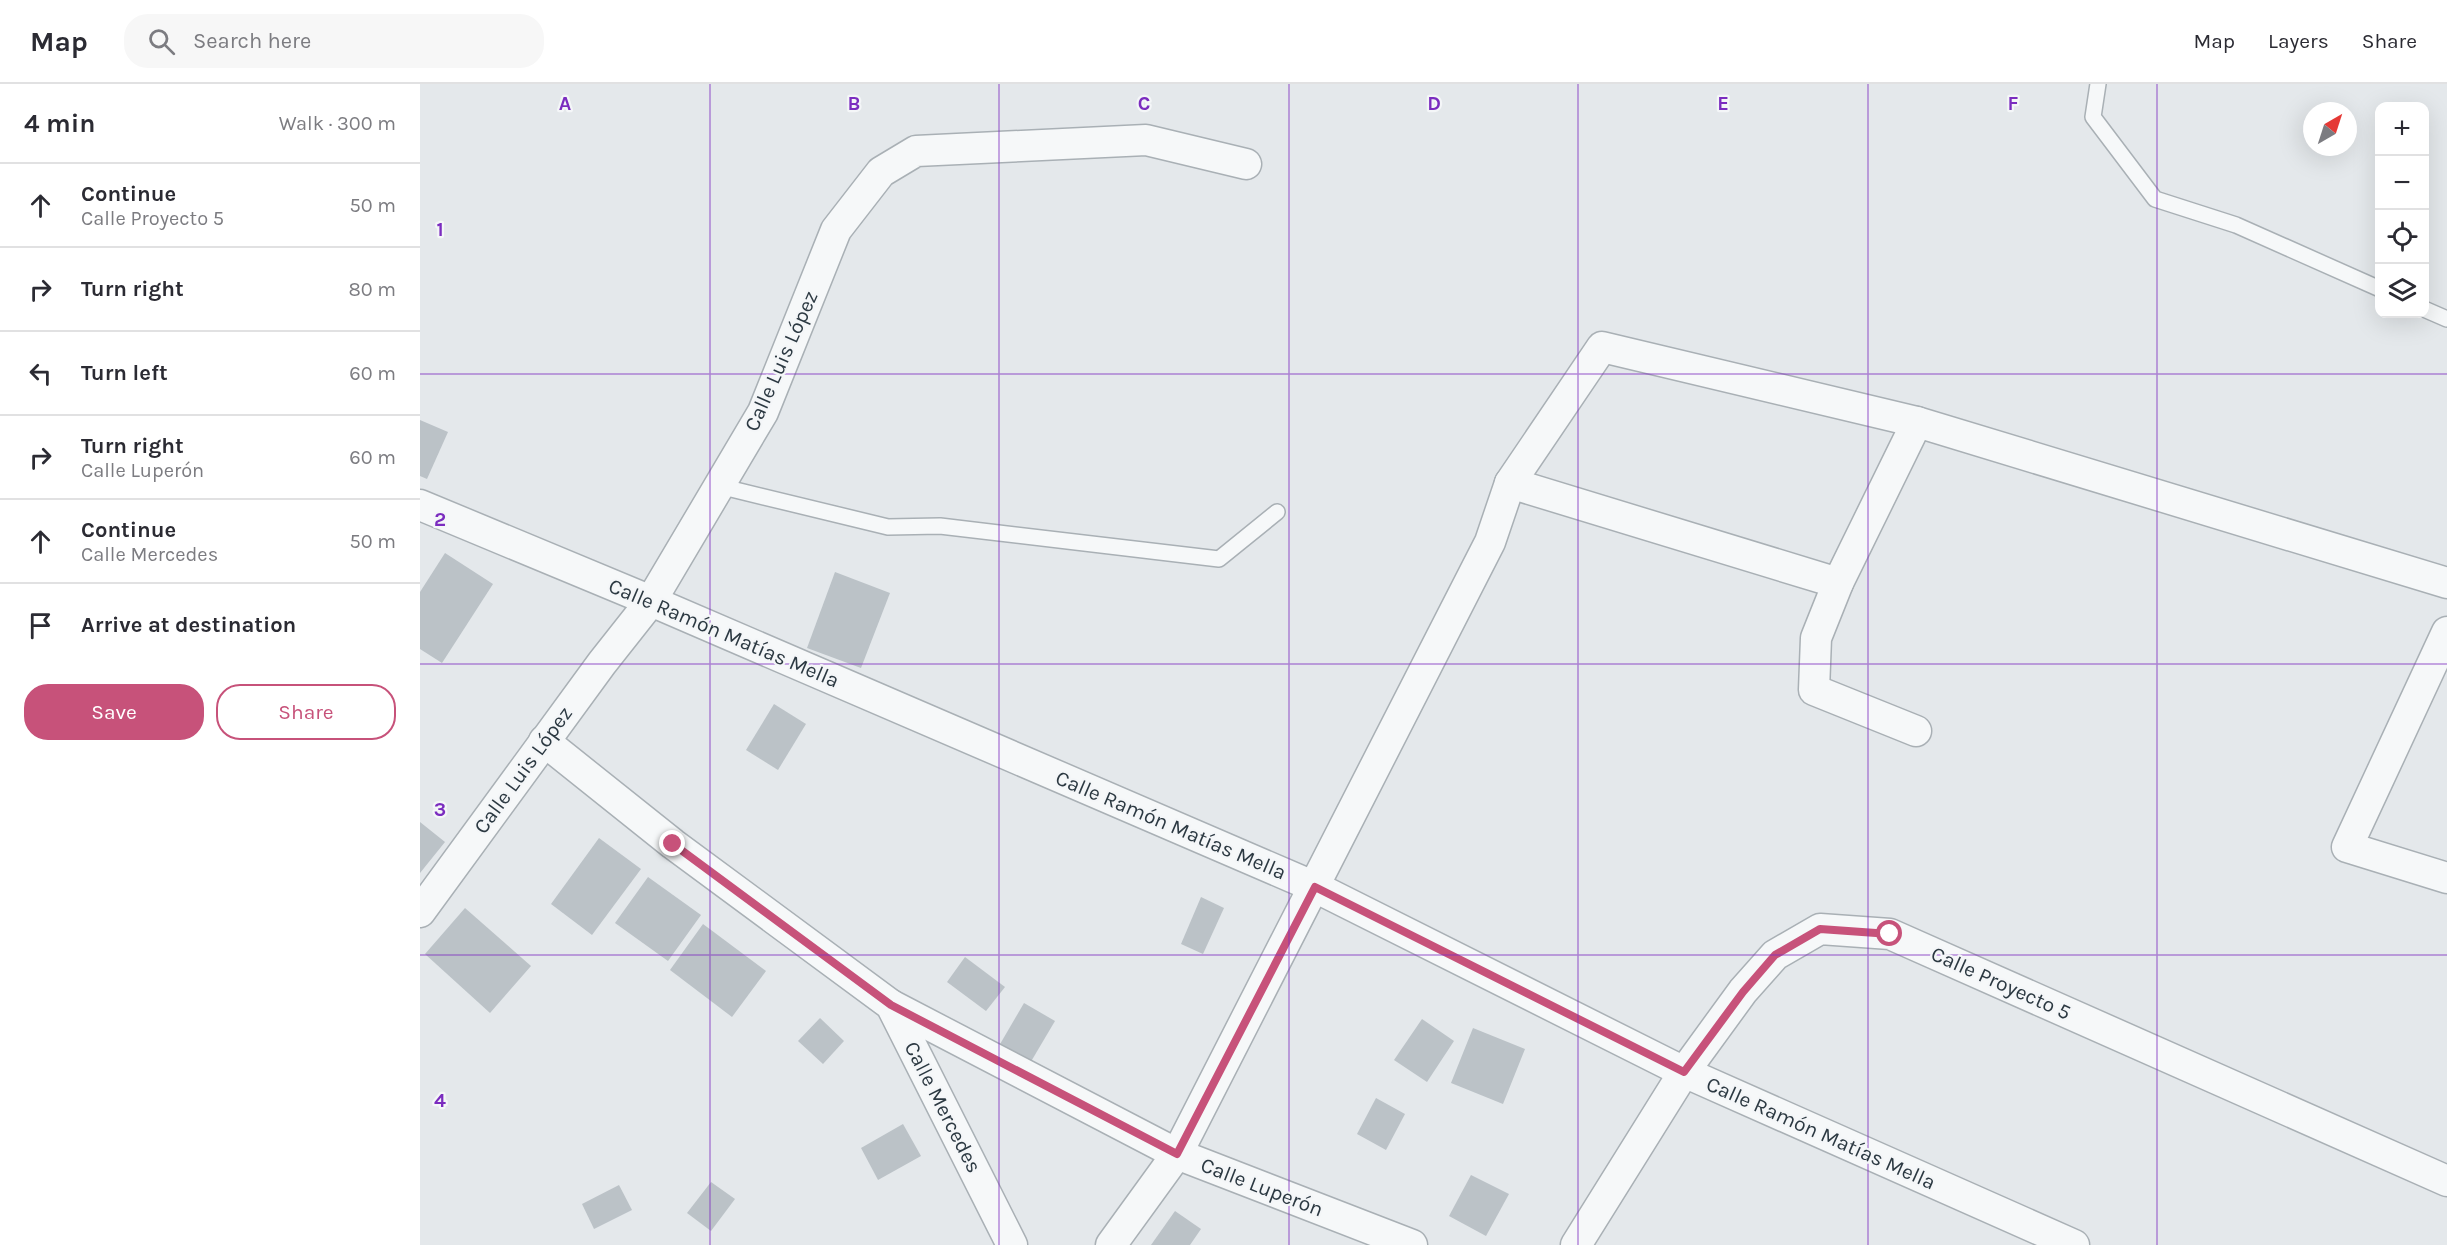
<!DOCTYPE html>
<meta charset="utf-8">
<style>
body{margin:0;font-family:Karla,sans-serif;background:#f7f7f7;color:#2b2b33}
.controls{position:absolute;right:18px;top:18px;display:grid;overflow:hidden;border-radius:12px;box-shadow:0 6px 24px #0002}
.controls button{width:54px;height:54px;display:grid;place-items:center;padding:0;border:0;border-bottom:2px solid #e1e1e2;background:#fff;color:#2b2b33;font:30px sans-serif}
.compass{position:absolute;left:1883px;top:18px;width:54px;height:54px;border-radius:50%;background:#fff;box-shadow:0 6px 24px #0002;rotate:39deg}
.stop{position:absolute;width:18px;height:18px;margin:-14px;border:4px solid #c7527a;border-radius:50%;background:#fff}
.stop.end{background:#c7527a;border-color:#fff;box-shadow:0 2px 6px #0008}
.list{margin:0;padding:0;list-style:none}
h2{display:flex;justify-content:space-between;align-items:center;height:78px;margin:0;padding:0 24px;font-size:26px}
h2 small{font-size:20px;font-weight:400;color:#7c7c81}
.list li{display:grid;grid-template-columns:39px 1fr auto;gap:18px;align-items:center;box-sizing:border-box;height:84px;padding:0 24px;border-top:2px solid #e1e1e2}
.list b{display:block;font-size:22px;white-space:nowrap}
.list p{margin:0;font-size:20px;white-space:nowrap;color:#7c7c81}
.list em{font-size:20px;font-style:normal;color:#7c7c81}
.actions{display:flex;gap:12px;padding:18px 24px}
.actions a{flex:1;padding:14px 0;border:2px solid #c7527a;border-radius:24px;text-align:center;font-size:21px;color:#c7527a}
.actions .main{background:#c7527a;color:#fff}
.icon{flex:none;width:33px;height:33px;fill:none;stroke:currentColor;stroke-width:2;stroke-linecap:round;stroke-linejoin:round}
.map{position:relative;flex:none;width:2027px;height:1161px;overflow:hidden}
header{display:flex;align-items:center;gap:36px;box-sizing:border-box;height:84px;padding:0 30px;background:#fff;border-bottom:2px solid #e1e1e2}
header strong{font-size:28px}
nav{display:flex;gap:33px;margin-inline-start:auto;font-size:21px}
.search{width:420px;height:54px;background:#f7f7f7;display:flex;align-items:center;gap:15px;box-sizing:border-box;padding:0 21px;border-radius:24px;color:#7c7c81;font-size:22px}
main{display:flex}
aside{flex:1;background:#fff}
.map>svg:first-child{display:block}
.building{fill:#bbc2c7}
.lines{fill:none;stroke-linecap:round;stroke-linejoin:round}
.lane-casing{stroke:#a9b0b5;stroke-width:18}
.street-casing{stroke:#a9b0b5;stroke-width:33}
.lane{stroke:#f6f8f9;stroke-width:15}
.street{stroke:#f6f8f9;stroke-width:30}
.route{stroke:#c7527a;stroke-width:8}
.grid{fill:none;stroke:#7b2cbf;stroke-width:1.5;stroke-opacity:0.55}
.labels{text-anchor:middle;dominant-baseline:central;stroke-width:4.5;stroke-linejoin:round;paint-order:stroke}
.street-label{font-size:21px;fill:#2c3942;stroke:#f4f6f8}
.grid-label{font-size:20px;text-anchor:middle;font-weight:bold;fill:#7b2cbf;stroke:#f4f6f8;stroke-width:4.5;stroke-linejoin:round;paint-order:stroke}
</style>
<header>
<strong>Map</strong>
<div class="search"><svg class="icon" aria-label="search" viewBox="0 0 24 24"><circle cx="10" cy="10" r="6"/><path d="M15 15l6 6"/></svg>Search here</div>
<nav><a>Map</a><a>Layers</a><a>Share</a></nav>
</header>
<main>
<aside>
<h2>4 min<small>Walk · 300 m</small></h2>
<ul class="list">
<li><svg class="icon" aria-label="ahead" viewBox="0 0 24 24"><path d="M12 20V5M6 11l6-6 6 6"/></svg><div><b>Continue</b><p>Calle Proyecto 5</p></div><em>50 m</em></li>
<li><svg class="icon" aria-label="right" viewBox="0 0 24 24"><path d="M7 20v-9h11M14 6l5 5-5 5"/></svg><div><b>Turn right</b></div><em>80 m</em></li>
<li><svg class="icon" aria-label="left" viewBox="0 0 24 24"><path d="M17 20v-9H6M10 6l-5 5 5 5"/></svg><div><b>Turn left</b></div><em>60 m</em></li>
<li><svg class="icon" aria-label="right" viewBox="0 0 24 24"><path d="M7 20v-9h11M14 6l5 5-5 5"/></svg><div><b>Turn right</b><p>Calle Luperón</p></div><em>60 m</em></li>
<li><svg class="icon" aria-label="ahead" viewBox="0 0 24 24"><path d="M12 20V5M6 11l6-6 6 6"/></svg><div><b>Continue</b><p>Calle Mercedes</p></div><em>50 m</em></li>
<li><svg class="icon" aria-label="arrive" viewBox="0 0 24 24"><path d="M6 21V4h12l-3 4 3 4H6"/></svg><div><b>Arrive at destination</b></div></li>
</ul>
<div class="actions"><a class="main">Save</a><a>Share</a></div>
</aside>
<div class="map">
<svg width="2027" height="1161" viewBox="0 0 2027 1161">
<rect width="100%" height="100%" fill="#e4e8eb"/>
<!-- building -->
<g class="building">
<path d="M0 336 28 348 7 395 0 392Z"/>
<path d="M25 469 73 500 22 579 0 565V508Z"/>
<path d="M415 488 470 509 441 584 387 564Z"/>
<path d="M354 620 386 640 358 686 326 666Z"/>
<path d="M0 738 25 758 0 789Z"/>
<path d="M179 754 221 785 172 851 131 820Z"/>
<path d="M228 793 281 831 248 877 195 839Z"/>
<path d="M781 813 804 824 783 870 761 860Z"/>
<path d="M45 824 111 882 70 929 5 870Z"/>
<path d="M283 840 346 887 312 933 250 886Z"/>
<path d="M545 873 585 903 566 927 527 898Z"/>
<path d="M604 919 635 937 606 986 576 967Z"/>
<path d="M400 934 424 957 403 980 378 957Z"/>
<path d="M1002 935 1034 957 1007 998 974 976Z"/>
<path d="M1053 944 1105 965 1083 1020 1031 999Z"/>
<path d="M956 1014 985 1030 966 1066 937 1050Z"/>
<path d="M483 1040 501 1072 458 1096 441 1064Z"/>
<path d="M1051 1091 1089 1110 1066 1152 1029 1132Z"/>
<path d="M291 1098 315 1115 291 1147 267 1129Z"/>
<path d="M199 1101 212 1126 174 1145 162 1120Z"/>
<path d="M755 1127 781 1145 770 1161H731Z"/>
</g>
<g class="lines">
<defs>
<g id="lane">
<path d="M1678 0 1673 33 1735 115 1816 141 1960 205"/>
<path d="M2004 225 2027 235"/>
<path d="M299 402 468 443 520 442 799 475 857 428"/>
</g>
<g id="street">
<path d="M1090 399 1418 499"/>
<path d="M0 421 231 517 895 803 1264 988 1654 1161"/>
<path d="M2027 548 1927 763 2027 794"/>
<path d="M1496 647 1394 606 1396 554 1418 499 1497 338"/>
<path d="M124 657 253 760 471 921 592 1161"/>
<path d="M0 828 182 579 231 517 343 328 416 146 461 88 496 67 726 56 826 80"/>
<path d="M471 921 757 1070 992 1161"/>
<path d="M691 1161 757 1070 1070 458 1090 399 1182 263 1497 338 2027 499"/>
<path d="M1156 1161 1264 988 1323 907 1355 871 1400 845 1470 850 2027 1097"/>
</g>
</defs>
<!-- lane casing -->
<use href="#lane" class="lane-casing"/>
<!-- street casing -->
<use href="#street" class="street-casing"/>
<!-- lane -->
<use href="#lane" class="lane"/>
<!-- street -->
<use href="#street" class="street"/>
</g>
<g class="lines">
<!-- route -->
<path class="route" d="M253 760 471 921 757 1070 895 803 1264 988 1323 908 1355 871 1400 845 1470 850"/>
</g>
<!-- grid -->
<path class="grid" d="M290 0V1161M579 0V1161M869 0V1161M1158 0V1161M1448 0V1161M1737 0V1161M0 290H2027M0 580H2027M0 871H2027"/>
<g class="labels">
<!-- street labels -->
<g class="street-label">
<text transform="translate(361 277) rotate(-66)">Calle Luis López</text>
<text transform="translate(304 549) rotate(23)">Calle Ramón Matías Mella</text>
<text transform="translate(103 686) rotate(-54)">Calle Luis López</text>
<text transform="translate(751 741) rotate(23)">Calle Ramón Matías Mella</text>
<text transform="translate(1581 899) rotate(24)">Calle Proyecto 5</text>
<text transform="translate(523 1023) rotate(63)">Calle Mercedes</text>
<text transform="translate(1401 1049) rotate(24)">Calle Ramón Matías Mella</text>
<text transform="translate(842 1103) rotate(21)">Calle Luperón</text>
</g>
</g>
<g class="grid-label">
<text x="145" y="26">A</text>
<text x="434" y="26">B</text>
<text x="724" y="26">C</text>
<text x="1014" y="26">D</text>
<text x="1303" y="26">E</text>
<text x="1593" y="26">F</text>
<text x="20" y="152">1</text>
<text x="20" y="442">2</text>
<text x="20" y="732">3</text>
<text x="20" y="1023">4</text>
</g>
</svg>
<div class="controls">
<button>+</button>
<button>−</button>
<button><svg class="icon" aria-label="locate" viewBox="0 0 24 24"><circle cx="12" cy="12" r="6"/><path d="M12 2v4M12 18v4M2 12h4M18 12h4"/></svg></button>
<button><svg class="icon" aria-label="layers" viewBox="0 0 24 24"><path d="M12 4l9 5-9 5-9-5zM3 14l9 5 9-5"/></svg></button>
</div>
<svg class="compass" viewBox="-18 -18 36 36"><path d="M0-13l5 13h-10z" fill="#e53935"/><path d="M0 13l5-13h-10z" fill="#7c7c81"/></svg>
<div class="stop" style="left:1470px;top:850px"></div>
<div class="stop end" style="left:253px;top:760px"></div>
</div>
</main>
